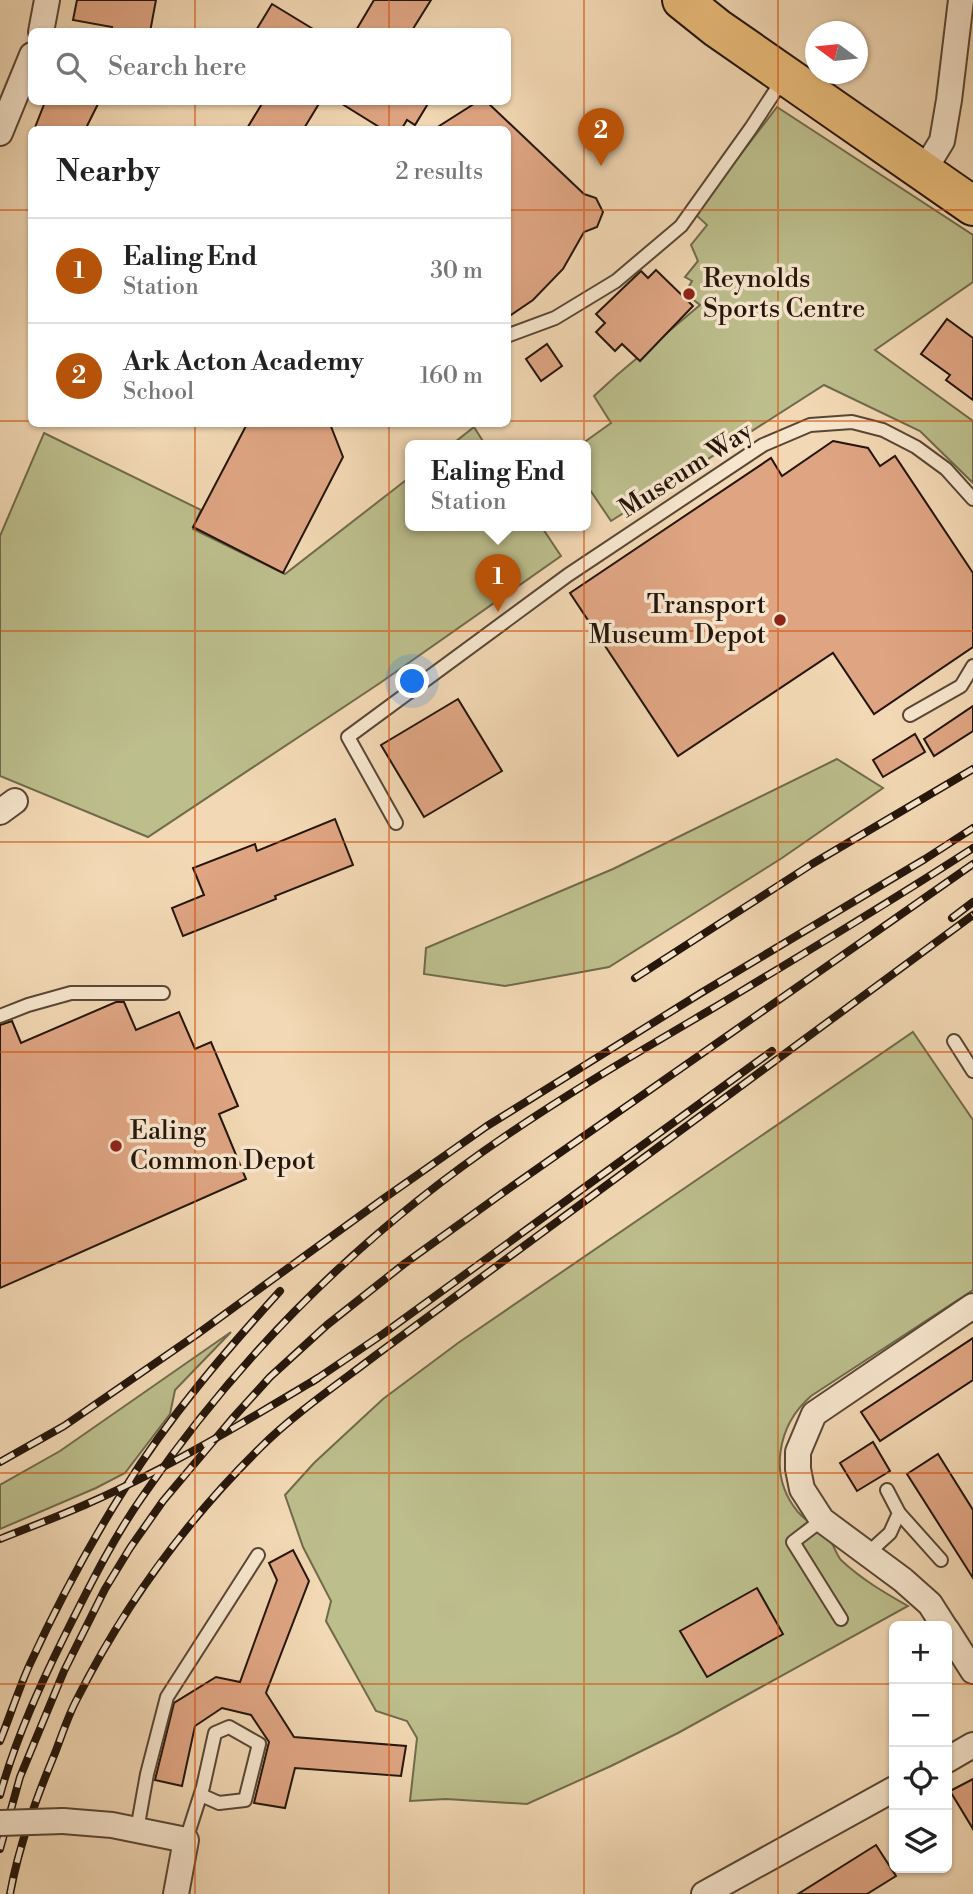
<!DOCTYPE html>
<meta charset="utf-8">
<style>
body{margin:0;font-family:"Libre Bodoni",serif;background:#f2f2f2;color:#222}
.controls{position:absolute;right:21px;bottom:21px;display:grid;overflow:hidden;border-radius:10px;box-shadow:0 2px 5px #0004}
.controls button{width:63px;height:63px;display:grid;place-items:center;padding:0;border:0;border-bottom:2px solid #e0e0e0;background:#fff;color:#222;font:35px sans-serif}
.compass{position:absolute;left:805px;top:21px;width:63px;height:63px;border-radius:50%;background:#fff;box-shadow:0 2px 5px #0004;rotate:285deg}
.you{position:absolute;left:413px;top:682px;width:24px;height:24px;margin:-18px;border:5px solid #fff;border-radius:50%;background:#1a73e8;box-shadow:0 0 0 10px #1a73e833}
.badge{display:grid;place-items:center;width:46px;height:46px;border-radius:50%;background:#b45309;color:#fff;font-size:23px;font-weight:700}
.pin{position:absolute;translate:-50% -58px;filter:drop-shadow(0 2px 4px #0008)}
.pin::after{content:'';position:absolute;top:37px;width:24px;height:21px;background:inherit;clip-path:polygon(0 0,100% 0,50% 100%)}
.popup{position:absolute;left:405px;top:440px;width:186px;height:91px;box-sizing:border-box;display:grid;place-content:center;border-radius:10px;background:#fff;filter:drop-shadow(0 2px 5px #0005);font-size:23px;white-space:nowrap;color:#767676}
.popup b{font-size:26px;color:#222}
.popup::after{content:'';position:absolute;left:50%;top:100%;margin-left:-14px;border:14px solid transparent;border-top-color:#fff}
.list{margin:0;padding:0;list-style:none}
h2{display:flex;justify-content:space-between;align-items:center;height:91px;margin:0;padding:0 28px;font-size:30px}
h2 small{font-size:23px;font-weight:400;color:#767676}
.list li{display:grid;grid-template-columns:46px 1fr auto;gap:21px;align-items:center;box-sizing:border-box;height:105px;padding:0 28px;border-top:2px solid #e0e0e0}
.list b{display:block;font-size:26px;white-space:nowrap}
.list p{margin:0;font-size:23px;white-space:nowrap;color:#767676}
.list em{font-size:23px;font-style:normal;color:#767676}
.icon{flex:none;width:38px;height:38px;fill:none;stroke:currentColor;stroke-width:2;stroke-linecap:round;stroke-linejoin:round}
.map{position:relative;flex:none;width:973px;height:1894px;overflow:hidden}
.search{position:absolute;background:#fff;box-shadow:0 2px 5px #0004;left:28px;top:28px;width:483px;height:77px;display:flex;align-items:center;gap:18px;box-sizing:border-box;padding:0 24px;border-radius:10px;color:#767676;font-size:26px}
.panel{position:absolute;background:#fff;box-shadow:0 2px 5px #0004;left:28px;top:126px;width:483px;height:301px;border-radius:10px}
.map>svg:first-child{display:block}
.green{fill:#bcbe8c;stroke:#706a4c;stroke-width:2}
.building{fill:#dfa583;stroke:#24150b;stroke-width:2}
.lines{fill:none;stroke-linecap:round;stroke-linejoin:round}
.service-casing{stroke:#584635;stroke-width:16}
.minor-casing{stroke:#584635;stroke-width:28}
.primary-casing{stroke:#24150b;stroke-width:42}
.service{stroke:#f7e6ce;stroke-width:12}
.minor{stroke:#f7e6ce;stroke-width:24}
.primary{stroke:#e9bc7a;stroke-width:38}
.rail-casing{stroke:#24150b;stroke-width:8}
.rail{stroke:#f7e6ce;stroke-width:5;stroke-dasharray:16;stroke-linecap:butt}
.minor-bridge-casing{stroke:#584635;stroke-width:28;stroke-linecap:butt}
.minor-bridge{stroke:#f7e6ce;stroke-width:24}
.grid{fill:none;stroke:#d4520c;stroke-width:2;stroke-opacity:0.55}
.poi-dot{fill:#8f2418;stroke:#f7e6ce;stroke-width:2.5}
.labels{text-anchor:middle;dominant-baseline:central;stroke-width:7;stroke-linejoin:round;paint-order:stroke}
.poi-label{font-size:26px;fill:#24150b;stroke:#f7e6ce;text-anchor:start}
.street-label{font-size:26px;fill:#24150b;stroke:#f7e6ce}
</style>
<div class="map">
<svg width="973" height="1894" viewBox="0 0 973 1894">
<rect width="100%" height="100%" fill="#f2d8b4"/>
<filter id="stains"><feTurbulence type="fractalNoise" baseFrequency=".00286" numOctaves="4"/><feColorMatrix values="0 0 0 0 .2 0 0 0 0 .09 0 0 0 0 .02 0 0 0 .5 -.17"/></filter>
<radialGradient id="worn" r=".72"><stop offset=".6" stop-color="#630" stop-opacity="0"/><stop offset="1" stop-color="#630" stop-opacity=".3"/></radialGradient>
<!-- green -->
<g class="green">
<path d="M777 107 973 235V282L875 350 973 421V483L920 431 824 385 611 521 586 484V446H579L611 423 594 396 617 375 700 305 685 293 692 281 685 277 698 261 691 245 707 225 695 214Z"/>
<path d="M474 427 486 446H450Z"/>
<path d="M44 433 201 510 193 529 285 574 410 477V526H541L561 556 380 683 148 837 0 776V536Z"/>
<path d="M837 759 883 788 782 858 609 967 505 986 424 974 426 948 613 869Z"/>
<path d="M913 1032 973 1120V1290L811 1396C777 1426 768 1476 798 1512 807 1522 818 1528 827 1537 834 1543 835 1553 841 1560 861 1579 885 1593 908 1606L678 1733 611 1766 527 1804 446 1799 410 1801 417 1738 407 1721 376 1711 326 1621 331 1601 303 1547 285 1495 314 1463 383 1399 458 1343Z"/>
<path d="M231 1332 175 1390 170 1414 125 1473 96 1488 0 1529V1485L60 1451Z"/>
</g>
<!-- building -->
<g class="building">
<path d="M77 0H156L150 32H111L112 27 73 20Z"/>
<path d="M374 0H431L411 32H355Z"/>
<path d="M272 4 318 32H255Z"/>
<path d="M45 102H99L85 130H34Z"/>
<path d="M263 102H320L303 130H246Z"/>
<path d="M339 102H429L415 125 407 120 401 130H384Z"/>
<path d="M477 102H487L584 194 596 198 603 212 597 227 584 232 563 269 533 300 508 317V130H433Z"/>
<path d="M656 270 693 306 640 361 622 344 615 351 596 332 605 323 596 314 641 271 648 278Z"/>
<path d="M947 319 973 338V400L946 380 950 375 921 354Z"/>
<path d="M547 344 562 366 541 381 526 359Z"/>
<path d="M247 424H330L343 457 283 573 193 527Z"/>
<path d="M833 441 868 448 880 466 895 456 973 573V647L874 714 833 653 678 756 570 593 771 458 782 476Z"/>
<path d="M458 699 502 771 424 817 381 745Z"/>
<path d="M973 706V731L934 756 924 739Z"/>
<path d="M915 734 925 752 883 777 873 760Z"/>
<path d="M335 819 353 865 275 896 276 899 183 936 172 908 204 895 193 868 255 844 257 851Z"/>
<path d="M116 1002H124L136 1030 179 1012 195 1049 211 1042 238 1106 219 1114 246 1179 0 1288V1025L12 1021 21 1043Z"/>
<path d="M973 1338V1380L880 1441 861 1412Z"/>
<path d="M873 1442 890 1471 857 1491 840 1463Z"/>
<path d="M938 1454 973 1510V1578L907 1474Z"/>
<path d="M293 1550 309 1581 266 1693 294 1737 406 1746 401 1776 295 1768 285 1808 254 1803 269 1742 251 1715 222 1708 195 1726 182 1786 155 1780 174 1703 216 1677 240 1682 277 1580 269 1563Z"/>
<path d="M757 1588 783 1634 707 1677 680 1631Z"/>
<path d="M973 1779V1829L950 1791Z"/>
<path d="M876 1845 896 1876 867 1894H798Z"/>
</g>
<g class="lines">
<defs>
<g id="service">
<path d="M509 335 555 318 616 281 681 226 751 128 783 79"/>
<path d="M910 715 961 686 973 666"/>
<path d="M396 823 348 737 568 575 763 445 810 425 852 422 883 430 916 447 946 469 973 499"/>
<path d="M0 1016 28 1005 71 993H163"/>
<path d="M954 1041 973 1071"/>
<path d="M899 1513 941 1560"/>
<path d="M822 1520 793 1542 841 1619"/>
<path d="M867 1554 890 1533 899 1513 887 1490"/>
<path d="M137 1830 147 1774 167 1697 258 1555"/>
<path d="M186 1840 203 1787 215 1733 229 1727 259 1744 245 1800 219 1803 201 1795"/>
</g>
<g id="minor">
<path d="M41 32 47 0"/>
<path d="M0 133 32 55"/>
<path d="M923 172 942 141 949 100 961 0"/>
<path d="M0 812 15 801"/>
<path d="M944 1626 930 1604 903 1580 822 1520 802 1489 798 1469V1452L814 1414 973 1306"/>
<path d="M947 1630 973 1671"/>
<path d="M947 1760 973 1745"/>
<path d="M63 1821 112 1825 186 1840 176 1894"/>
<path d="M704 1894 894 1789"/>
</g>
<path id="primary" d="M682 0 717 28 973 206"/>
</defs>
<!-- service casing -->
<use href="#service" class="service-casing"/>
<!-- minor casing -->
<use href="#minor" class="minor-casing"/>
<!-- primary casing -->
<use href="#primary" class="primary-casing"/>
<!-- service -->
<use href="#service" class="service"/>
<!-- minor -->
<use href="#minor" class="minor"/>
<!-- primary -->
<use href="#primary" class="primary"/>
<defs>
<g id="rail">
<path d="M952 918 973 902"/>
<path d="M635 978 812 864 973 769"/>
<path d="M312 1382 383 1334 772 1051"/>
<path d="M0 1462 64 1426 196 1335 383 1199 487 1126 701 993 925 859 973 828"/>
<path d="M0 1539C30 1527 60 1516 89 1503 168 1468 243 1423 318 1378"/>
<path d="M0 1741C10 1716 18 1691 29 1666 57 1605 89 1545 125 1488 169 1417 224 1353 280 1291"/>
<path d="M0 1795C16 1737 42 1681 69 1627 92 1581 115 1535 145 1493 242 1352 365 1231 507 1135 573 1090 642 1050 710 1010 798 957 887 904 973 848"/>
<path d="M0 1849 20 1777 64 1671 105 1589 130 1548 163 1501 232 1419 270 1377 327 1325 404 1264 504 1192 973 864"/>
<path d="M10 1894C19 1845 36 1799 55 1753 62 1735 68 1716 77 1699 125 1604 185 1522 260 1448 294 1414 338 1384 376 1355L973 915"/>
</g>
</defs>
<!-- rail casing -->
<use href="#rail" class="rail-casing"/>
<!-- rail -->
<use href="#rail" class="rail"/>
<defs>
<path id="minor-bridge" d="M0 1823 63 1821"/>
</defs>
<!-- minor-bridge casing -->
<use href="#minor-bridge" class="minor-bridge-casing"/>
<!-- minor-bridge -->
<use href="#minor-bridge" class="minor-bridge"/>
</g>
<!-- grid -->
<path class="grid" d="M195 0V32M389 0V32M584 0V1894M778 0V1894M195 102V130M389 102V130M0 210H32M508 210H973M0 421H32M508 421H973M195 424V1894M389 424V1894M0 631H973M0 842H973M0 1052H973M0 1263H973M0 1473H973M0 1684H894M947 1684H973"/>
<!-- markers -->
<g class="poi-dot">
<circle cx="689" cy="294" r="7"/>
<circle cx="780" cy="620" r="7"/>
<circle cx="116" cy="1146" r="7"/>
</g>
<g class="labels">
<!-- poi labels -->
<g class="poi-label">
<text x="703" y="279">Reynolds<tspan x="703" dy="30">Sports Centre</tspan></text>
<text x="766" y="605" text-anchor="end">Transport<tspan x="766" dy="30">Museum Depot</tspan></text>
<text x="130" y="1131">Ealing<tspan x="130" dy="30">Common Depot</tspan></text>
</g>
<!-- street labels -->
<g class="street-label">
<text transform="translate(686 470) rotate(-33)">Museum Way</text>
</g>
</g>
<rect width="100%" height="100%" filter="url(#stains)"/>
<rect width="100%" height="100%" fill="url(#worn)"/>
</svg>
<div class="controls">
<button>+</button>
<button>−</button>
<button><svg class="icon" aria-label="locate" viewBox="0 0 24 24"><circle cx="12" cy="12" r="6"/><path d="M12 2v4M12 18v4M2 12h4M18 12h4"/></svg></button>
<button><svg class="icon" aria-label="layers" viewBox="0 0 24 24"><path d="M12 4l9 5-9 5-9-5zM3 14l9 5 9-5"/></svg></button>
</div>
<svg class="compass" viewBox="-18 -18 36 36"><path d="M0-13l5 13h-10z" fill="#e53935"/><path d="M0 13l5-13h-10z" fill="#767676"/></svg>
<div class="you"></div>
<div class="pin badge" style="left:498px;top:612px">1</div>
<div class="popup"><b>Ealing End</b>Station</div>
<div class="pin badge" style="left:601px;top:166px">2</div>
<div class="search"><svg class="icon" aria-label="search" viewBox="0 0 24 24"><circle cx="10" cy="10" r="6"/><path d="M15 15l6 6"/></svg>Search here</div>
<section class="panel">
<h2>Nearby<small>2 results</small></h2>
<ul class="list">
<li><span class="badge">1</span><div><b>Ealing End</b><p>Station</p></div><em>30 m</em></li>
<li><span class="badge">2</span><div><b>Ark Acton Academy</b><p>School</p></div><em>160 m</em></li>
</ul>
</section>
</div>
